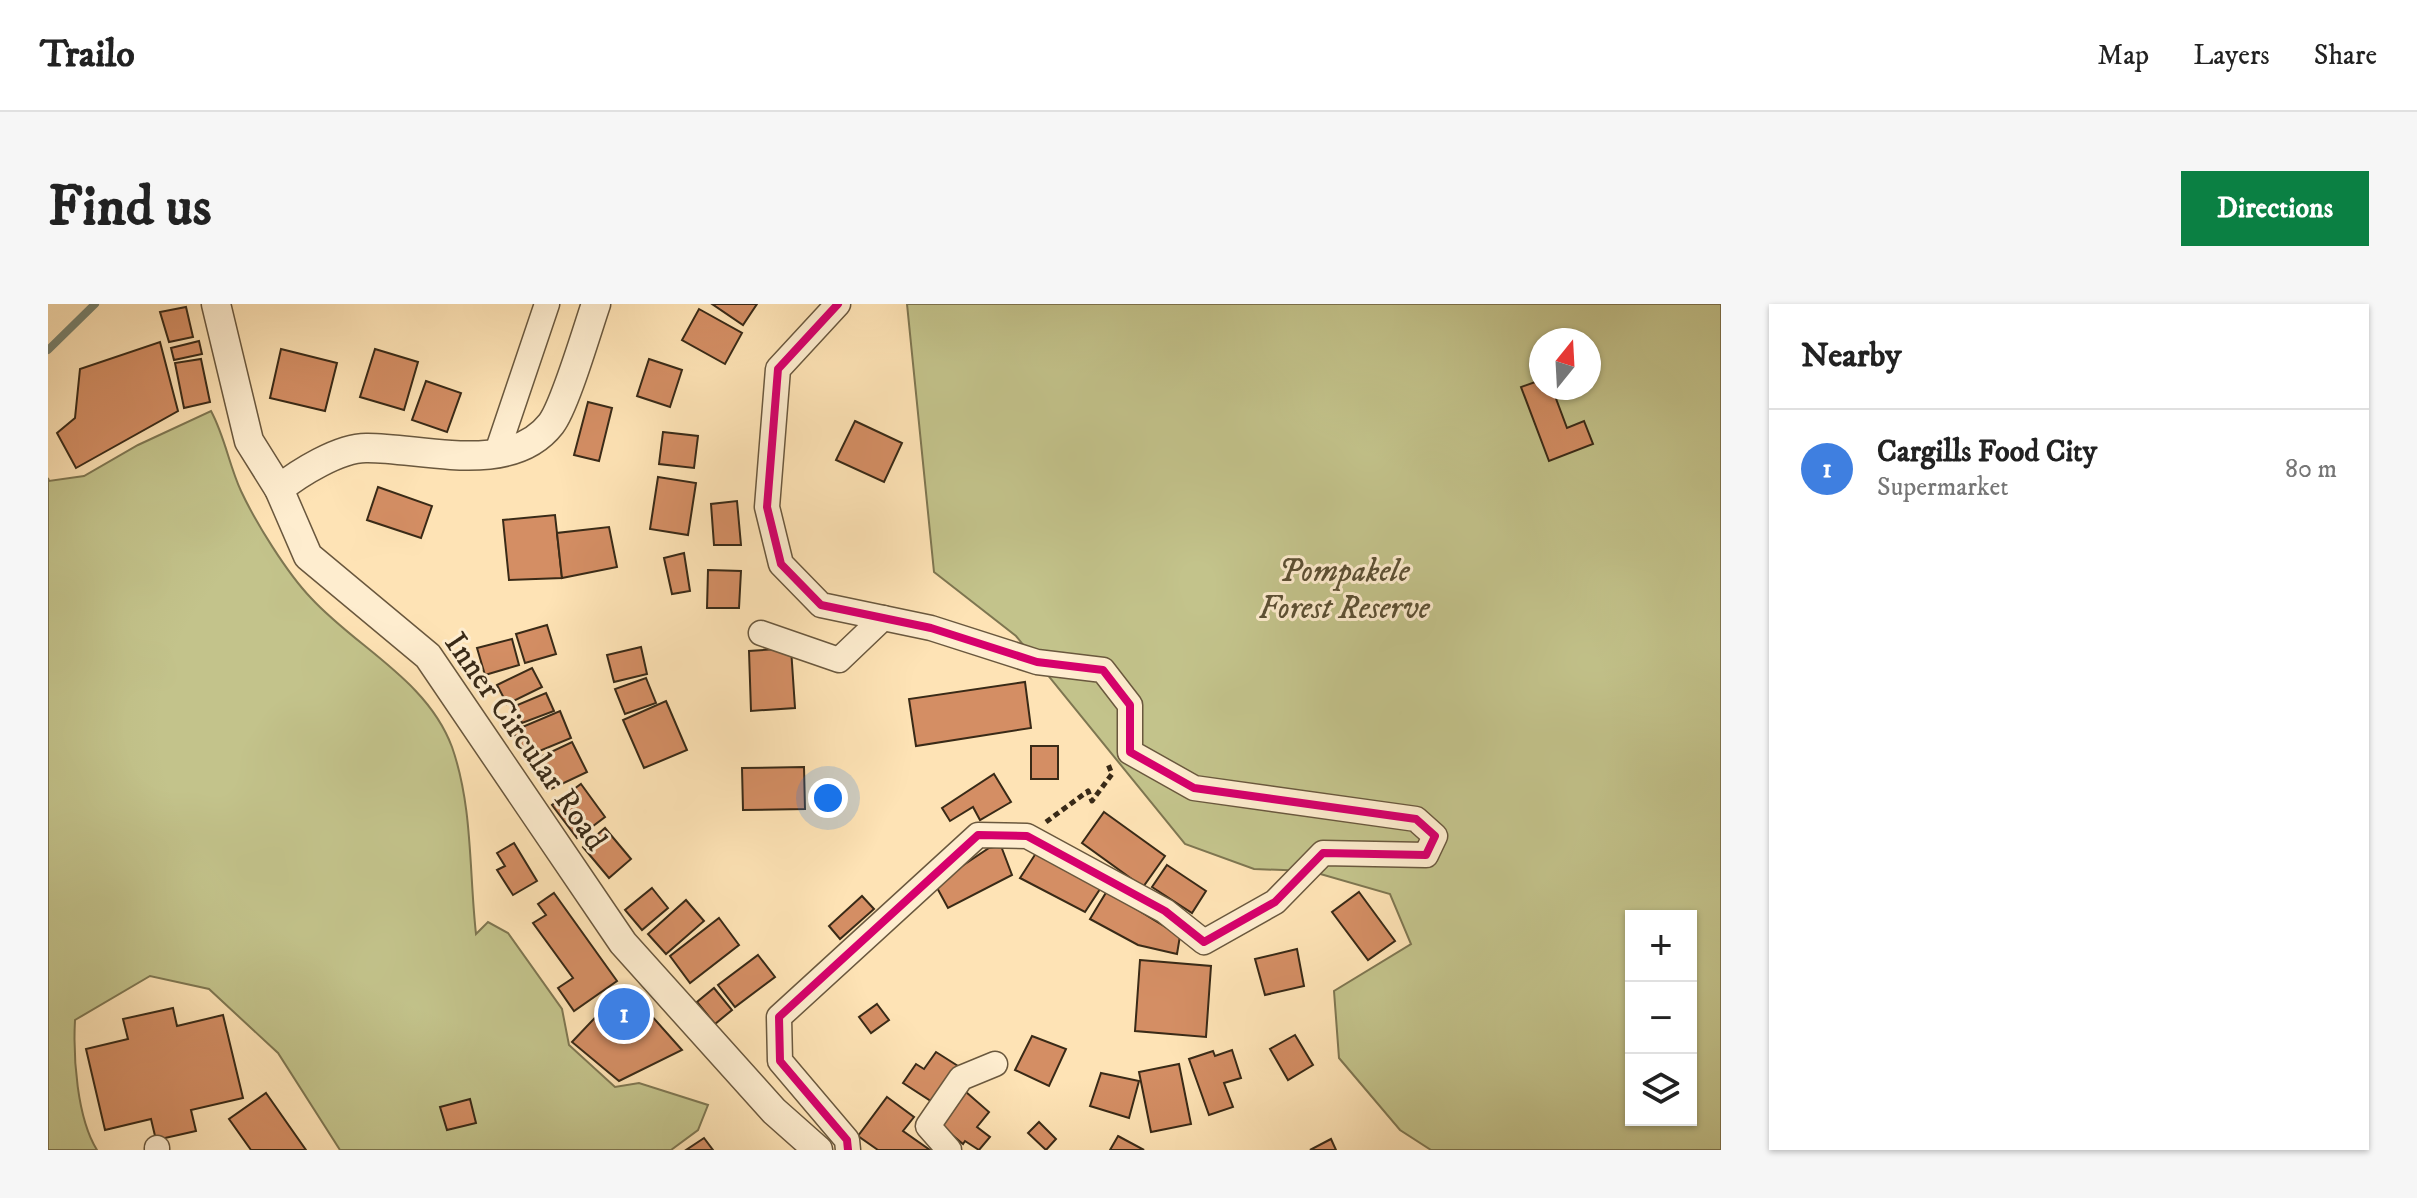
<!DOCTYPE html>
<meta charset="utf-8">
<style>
body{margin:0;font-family:"IM FELL DW Pica",serif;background:#f6f6f6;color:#222}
.controls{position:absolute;right:24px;bottom:24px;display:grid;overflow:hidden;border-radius:0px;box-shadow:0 2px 6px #0004}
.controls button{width:72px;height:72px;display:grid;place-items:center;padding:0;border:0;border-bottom:2px solid #e0e0e0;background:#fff;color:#222;font:40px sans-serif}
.compass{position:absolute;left:1481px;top:24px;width:72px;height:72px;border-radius:50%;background:#fff;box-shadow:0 2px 6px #0004;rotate:18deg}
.you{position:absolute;left:780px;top:494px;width:28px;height:28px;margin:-20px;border:6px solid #fff;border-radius:50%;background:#1a73e8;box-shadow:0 0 0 12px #1a73e833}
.badge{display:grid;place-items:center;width:52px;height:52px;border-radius:50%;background:#0b8043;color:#fff;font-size:26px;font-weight:700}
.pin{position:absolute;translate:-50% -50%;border:4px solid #fff;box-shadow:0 2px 8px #0006}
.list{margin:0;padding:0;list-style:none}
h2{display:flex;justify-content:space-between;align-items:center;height:104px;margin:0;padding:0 32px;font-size:34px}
h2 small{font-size:26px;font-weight:400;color:#767676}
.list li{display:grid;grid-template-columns:52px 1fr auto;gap:24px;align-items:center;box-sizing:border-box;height:120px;padding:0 32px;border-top:2px solid #e0e0e0}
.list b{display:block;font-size:30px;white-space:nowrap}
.list p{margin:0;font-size:26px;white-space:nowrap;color:#767676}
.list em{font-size:26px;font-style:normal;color:#767676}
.icon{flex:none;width:44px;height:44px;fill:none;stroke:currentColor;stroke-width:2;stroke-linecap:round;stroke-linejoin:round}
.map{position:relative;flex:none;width:1673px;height:846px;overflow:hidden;border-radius:0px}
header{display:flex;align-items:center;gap:48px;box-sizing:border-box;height:112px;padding:0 40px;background:#fff;border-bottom:2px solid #e0e0e0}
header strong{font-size:38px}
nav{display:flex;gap:44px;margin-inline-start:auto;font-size:28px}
.intro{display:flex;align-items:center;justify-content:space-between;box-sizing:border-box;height:192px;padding:0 48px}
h1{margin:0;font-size:56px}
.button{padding:20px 36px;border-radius:0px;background:#0b8043;color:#fff;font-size:28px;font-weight:700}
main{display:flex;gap:48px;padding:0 48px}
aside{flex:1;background:#fff;border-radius:0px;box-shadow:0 2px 6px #0004}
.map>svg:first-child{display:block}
.green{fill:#c3c38b;stroke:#7e7651;stroke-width:2;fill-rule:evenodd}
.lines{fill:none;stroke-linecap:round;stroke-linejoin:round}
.stream{stroke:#778371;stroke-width:8}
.building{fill:#d48e64;stroke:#392a17;stroke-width:2}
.minor-casing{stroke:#6a583e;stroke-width:27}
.tertiary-casing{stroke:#6a583e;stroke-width:31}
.path{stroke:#392a17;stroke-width:5;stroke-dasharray:6 4;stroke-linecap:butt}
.minor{stroke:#feedcf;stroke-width:24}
.tertiary{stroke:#feedcf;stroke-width:28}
.cycleway-casing{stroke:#feedcf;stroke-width:13}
.cycleway{stroke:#d6006c;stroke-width:8}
.labels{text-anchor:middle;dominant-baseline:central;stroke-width:6;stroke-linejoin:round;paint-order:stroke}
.park-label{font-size:32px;font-style:italic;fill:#5c5034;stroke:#feedcf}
.street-label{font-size:32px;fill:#392a17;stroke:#feedcf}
</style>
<header>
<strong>Trailo</strong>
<nav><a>Map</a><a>Layers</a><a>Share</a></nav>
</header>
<div class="intro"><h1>Find us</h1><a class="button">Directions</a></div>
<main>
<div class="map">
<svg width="1673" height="846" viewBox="0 0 1673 846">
<rect width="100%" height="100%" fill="#fee3b5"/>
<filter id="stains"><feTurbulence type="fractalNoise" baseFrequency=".0025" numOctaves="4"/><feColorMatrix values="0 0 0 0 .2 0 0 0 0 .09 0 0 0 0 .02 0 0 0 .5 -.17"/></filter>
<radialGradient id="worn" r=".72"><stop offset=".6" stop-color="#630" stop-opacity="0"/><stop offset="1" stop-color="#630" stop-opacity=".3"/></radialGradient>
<!-- green -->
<g class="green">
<path d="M859 0H1673V846H1383L1352 826 1291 754 1286 687 1363 640 1342 590 1262 567 1206 565 1137 540 968 332 886 268ZM1493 36H1541V84H1493ZM1583 612H1643V816H1583Z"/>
<path d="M163 107C177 133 181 161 193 187 208 219 239 269 263 294 309 344 379 376 404 443 425 503 421 568 428 630L440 618 460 629 514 705 521 741 567 783 591 779 660 801 650 826 623 846H292L230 749 161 685 102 672 27 716C25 753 29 814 49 846H0V174L1 177 36 172 90 141Z"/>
</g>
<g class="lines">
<!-- stream -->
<path class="stream" d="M0 46 47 0"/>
</g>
<!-- building -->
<g class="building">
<path d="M664 0H709L695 21Z"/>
<path d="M138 3 145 33 121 38 112 8Z"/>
<path d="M651 5 694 29 677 60 634 36Z"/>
<path d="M151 37 154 50 126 56 123 44Z"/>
<path d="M112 38 130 107 28 164 9 129 27 114 32 65Z"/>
<path d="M233 45 289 59 277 107 222 94Z"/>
<path d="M327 45 370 58 356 106 312 93Z"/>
<path d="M153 55 162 98 136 104 127 59Z"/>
<path d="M601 55 634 66 622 103 589 92Z"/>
<path d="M1493 76V84H1504L1519 124 1536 117 1545 140 1501 157 1473 83Z"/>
<path d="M378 77 413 89 399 128 364 116Z"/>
<path d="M540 98 564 104 551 157 526 151Z"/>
<path d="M807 117 854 139 836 178 788 156Z"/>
<path d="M615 128 650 132 646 164 611 160Z"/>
<path d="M610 173 648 179 640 231 602 225Z"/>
<path d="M330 183 384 202 373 234 319 216Z"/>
<path d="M689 197 693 241H666L663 200Z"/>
<path d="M507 211 514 274 461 276 455 216Z"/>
<path d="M561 223 569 263 514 274 509 229Z"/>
<path d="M636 249 642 287 624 290 616 254Z"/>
<path d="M660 266 693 267 691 304H659Z"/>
<path d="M499 321 508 350 477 359 468 330Z"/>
<path d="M464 335 471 361 437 371 429 344Z"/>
<path d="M593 343 599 370 566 378 559 351Z"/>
<path d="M743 344 747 404 703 407 701 347Z"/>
<path d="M484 364 494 383 459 400 449 381Z"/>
<path d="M598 374 608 399 577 410 567 385Z"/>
<path d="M977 378 983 424 868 442 861 395Z"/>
<path d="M498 389 506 407 474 419 467 402Z"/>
<path d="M618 397 639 446 596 464 575 416Z"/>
<path d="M512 407 523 434 477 453 465 427Z"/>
<path d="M524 438 539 468 499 487 484 457Z"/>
<rect x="983" y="442" width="27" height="33"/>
<path d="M756 463 757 505 695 506 694 464Z"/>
<path d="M946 470 963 498 932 516 925 503 902 517 894 504Z"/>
<path d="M533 480 557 513 529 534 504 501Z"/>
<path d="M1056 508 1117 552 1095 583 1034 539Z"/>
<path d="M557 524 583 555 561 574 535 543Z"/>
<path d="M466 539 489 577 465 591 449 566 457 562 449 549Z"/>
<path d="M953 542 964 571 900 604 887 580 941 544Z"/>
<path d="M990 546 1054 582 1037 608 972 574Z"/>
<path d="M1119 561 1158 587 1144 609 1104 583Z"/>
<path d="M604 584 620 604 594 626 577 606Z"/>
<path d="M1059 587 1132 632 1129 650 1090 641 1042 615Z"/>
<path d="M1311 588 1347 637 1320 656 1284 608Z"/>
<path d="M506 589 569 677 526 707 510 684 525 674 485 619 498 611 490 600Z"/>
<path d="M814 592 826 605 792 635 781 622Z"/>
<path d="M638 596 656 617 618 650 600 630Z"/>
<path d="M671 614 691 641 642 679 622 652Z"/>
<path d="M1249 645 1256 682 1217 691 1207 655Z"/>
<path d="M710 651 727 673 687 703 670 681Z"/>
<path d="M1092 656 1163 662 1158 733 1087 727Z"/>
<path d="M577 682 634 746 571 777 524 738Z"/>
<path d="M666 684 684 706 667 720 649 698Z"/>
<path d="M829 700 841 716 823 729 811 713Z"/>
<path d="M125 704 129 722 175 711 195 794 143 806 148 827 108 836 103 815 57 826 38 745 80 735 75 715Z"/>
<path d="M1247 731 1265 761 1240 776 1222 745Z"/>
<path d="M984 732 1018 745 1001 782 967 766Z"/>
<path d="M1184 746 1193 774 1176 779 1185 803 1161 811 1141 755 1165 747 1167 752Z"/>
<path d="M888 748 910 762 886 799 855 779 868 760 876 765Z"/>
<path d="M1131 760 1143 820 1103 828 1091 768Z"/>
<path d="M1053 769 1091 777 1081 814 1042 802Z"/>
<path d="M918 788 941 808 929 823 942 833 931 846 917 837 915 840 891 820Z"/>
<path d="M218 789 258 846H203L181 815Z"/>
<path d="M839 793 866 813 855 827 882 846H830L810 832Z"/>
<path d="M422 795 428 819 399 826 392 803Z"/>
<path d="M991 818 1008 835 998 846 980 829Z"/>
<path d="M1070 832 1096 846H1062Z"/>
<path d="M656 834 665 846H638Z"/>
<path d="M1283 835 1288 846H1262Z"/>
</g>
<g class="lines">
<defs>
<g id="minor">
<path d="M790 0 730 65 719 203 733 260 773 301 883 324 989 358 1055 366 1082 401V448L1146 484 1368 515 1387 532 1378 551 1275 549 1227 598 1156 638 1117 607 979 532 930 531 731 713 732 757 799 836 800 846"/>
<path d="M449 148 499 0"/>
<path d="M713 329 791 356 835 314"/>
<path d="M109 844V846"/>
<path d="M901 846 880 822 913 774 947 760"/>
</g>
<g id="tertiary">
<path d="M168 0 201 137 231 185 260 252 380 352 575 639 726 807 770 846"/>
<path d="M231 185C251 169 291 144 318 144 371 143 462 173 503 120 517 102 539 26 548 0"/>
</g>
</defs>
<!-- minor casing -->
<use href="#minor" class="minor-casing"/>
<!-- tertiary casing -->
<use href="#tertiary" class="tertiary-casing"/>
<!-- path -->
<path class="path" d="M998 518 1040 487 1044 497 1064 470 1060 460"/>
<!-- minor -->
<use href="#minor" class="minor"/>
<!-- tertiary -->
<use href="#tertiary" class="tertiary"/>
<defs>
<path id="cycleway" d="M790 0 730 65 719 203 733 260 773 301 883 324 989 358 1055 366 1082 401V448L1146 484 1368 515 1387 532 1378 551 1275 549 1227 598 1156 638 1117 607 979 532 930 531 731 713 732 757 799 836 800 846"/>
</defs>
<!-- cycleway casing -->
<use href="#cycleway" class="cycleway-casing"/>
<!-- cycleway -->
<use href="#cycleway" class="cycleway"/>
</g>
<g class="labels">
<!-- park labels -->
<g class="park-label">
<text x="1296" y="268">Pompakele<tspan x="1296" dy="37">Forest Reserve</tspan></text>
</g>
<!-- street labels -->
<g class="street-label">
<text transform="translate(477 438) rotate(55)">Inner Circular Road</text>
</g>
</g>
<rect width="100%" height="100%" filter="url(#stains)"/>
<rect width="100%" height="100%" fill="url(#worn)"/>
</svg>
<div class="controls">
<button>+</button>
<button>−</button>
<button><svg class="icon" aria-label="layers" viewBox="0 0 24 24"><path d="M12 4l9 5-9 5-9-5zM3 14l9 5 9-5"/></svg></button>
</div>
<svg class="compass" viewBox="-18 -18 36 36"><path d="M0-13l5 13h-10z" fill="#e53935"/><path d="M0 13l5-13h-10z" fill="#767676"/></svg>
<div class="you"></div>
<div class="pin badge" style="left:576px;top:710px;background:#3f7fe0">1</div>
</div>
<aside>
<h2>Nearby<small></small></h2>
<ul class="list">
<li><span class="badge" style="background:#3f7fe0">1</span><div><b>Cargills Food City</b><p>Supermarket</p></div><em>80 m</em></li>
</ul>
</aside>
</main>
